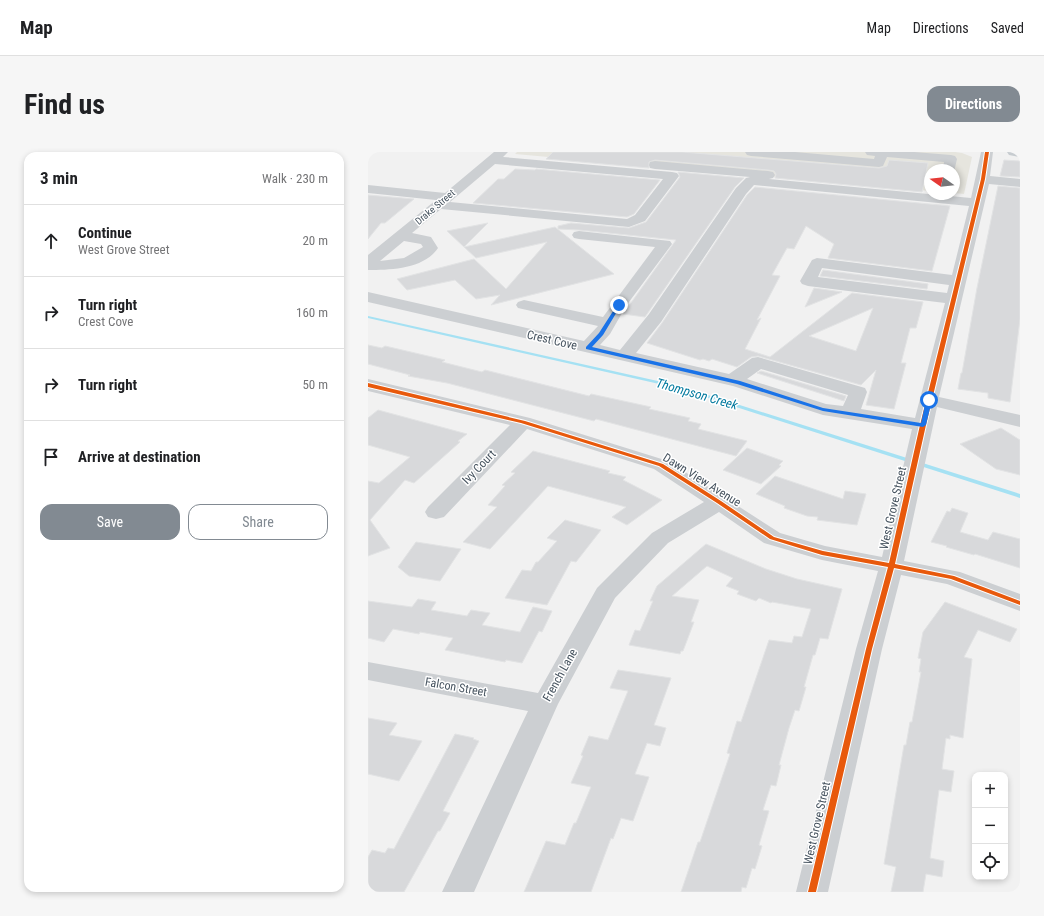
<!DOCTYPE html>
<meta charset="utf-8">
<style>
body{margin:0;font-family:"Roboto Condensed",sans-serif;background:#f6f6f6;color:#202124}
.controls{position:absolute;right:12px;bottom:12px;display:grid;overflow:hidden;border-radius:8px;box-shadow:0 2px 6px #0003}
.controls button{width:36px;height:36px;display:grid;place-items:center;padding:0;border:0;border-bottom:1px solid #e0e0e0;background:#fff;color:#202124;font:20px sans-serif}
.compass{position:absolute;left:556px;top:12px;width:36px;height:36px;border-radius:50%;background:#fff;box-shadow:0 2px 6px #0003;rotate:284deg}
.stop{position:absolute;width:12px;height:12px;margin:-9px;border:3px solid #1a73e8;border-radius:50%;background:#fff}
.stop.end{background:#1a73e8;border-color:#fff;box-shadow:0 1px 4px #0008}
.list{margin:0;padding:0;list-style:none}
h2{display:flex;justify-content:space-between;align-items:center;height:52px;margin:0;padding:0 16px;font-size:17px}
h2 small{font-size:13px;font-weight:400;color:#757577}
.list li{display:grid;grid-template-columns:26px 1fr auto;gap:12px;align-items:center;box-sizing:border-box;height:72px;padding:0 16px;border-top:1px solid #e0e0e0}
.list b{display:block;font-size:15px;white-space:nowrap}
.list p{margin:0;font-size:13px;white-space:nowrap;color:#757577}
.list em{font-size:13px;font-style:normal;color:#757577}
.actions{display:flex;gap:8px;padding:12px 16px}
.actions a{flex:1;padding:9px 0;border:1px solid #828a92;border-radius:12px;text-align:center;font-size:14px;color:#828a92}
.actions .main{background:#828a92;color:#fff}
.icon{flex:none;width:22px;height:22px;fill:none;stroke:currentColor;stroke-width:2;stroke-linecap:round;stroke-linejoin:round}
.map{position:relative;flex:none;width:652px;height:740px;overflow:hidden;border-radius:12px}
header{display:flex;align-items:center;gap:24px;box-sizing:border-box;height:56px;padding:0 20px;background:#fff;border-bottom:1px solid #e0e0e0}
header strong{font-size:19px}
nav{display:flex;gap:22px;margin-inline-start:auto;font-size:14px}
.intro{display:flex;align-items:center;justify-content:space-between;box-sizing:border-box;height:96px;padding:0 24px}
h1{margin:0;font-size:28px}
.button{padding:10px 18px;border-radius:12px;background:#828a92;color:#fff;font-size:14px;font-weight:700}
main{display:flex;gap:24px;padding:0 24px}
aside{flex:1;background:#fff;border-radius:12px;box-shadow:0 2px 6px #0003}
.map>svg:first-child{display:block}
.commercial{fill:#e6e5de}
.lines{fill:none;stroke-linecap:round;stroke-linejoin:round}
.stream{fill:#a5e1f3;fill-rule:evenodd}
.building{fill:#d8d9db;stroke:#e2e3e4;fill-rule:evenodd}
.minor{fill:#cccfd2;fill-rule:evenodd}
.major{fill:#c7ccd0;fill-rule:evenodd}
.cycleway-casing{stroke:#fff;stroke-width:2}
.cycleway{fill:#e8590c;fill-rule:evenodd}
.route{fill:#1a73e8}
.labels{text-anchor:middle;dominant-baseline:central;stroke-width:3;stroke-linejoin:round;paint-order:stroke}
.far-street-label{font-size:10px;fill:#46535f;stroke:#fff}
.street-label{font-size:12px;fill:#46535f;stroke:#fff}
.water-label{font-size:13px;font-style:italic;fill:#037a9f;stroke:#fff}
</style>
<header>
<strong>Map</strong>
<nav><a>Map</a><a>Directions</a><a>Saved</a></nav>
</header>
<div class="intro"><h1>Find us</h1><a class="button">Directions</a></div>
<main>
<aside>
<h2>3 min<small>Walk · 230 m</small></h2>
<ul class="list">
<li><svg class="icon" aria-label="ahead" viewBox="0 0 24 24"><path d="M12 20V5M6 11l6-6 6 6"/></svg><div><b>Continue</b><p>West Grove Street</p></div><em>20 m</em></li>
<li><svg class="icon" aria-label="right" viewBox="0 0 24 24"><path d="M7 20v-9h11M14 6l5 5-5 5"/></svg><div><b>Turn right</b><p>Crest Cove</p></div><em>160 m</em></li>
<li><svg class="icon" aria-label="right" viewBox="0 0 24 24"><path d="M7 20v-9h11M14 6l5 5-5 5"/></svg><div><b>Turn right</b></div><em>50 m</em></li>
<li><svg class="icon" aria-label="arrive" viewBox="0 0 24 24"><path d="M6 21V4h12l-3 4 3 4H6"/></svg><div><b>Arrive at destination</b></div></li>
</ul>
<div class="actions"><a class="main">Save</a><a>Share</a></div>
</aside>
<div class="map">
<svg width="652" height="740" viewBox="0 0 652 740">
<rect width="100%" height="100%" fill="#f1f1f1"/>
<!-- commercial -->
<path class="commercial" d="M149 0H587L594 1 604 5 596 42 586 41V18H562V39L147 2Z"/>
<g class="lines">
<!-- stream -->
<path class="stream" d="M0 164 312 234 652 342V346L309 236 0 166Z"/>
</g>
<!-- building -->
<g class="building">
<path d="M185 0H314L511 16 519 14 521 8 560 11 554 40 407 26 408 22 406 19 400 18 287 8 281 10V16L178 7Z"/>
<path d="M636 8 652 9V25L632 24Z"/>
<path d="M147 17 167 18 168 17 292 28 266 62 259 65 105 51 130 27H136Z"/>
<path d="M310 20 376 26 367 35 277 165 255 162 308 88 211 78 190 77V74L203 71 261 76 278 70 312 25Z"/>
<path d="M630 34 652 36V167L642 250 620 246V241L590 237 593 221H594L609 136Z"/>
<path d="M387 35 582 54 564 119 460 106 466 92 438 74 426 97 419 96 404 123 412 124 389 168 393 166 377 197 402 205 484 141 555 150 548 176H542L533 211H538L526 257 498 253 508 218 493 233 390 204 383 205 369 215 344 207 341 209 335 207 332 208 279 191 294 171 379 43ZM505 156 488 199 441 184Z"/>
<path d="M0 43 46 47 17 71H13L0 87Z"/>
<path d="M120 71 96 95 79 79Z"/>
<path d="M187 75 246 122 123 153 132 143 108 147 87 128 39 138 29 127 106 107 138 137 179 90 108 106 96 95Z"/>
<path d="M455 118 560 132 559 137 452 124Z"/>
<path d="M446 136 474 140 437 155Z"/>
<path d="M0 193 14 196 17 194 77 208 74 210 114 220 117 218 221 244 223 242 283 255 281 257 322 266 320 269 333 272 330 277 379 289 368 304 228 267 226 269 79 231 40 224 42 223 0 212Z"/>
<path d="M393 219 478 244 476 249 389 221Z"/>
<path d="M10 258 99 282 90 289 92 290 46 331 37 328 2 368 22 396 0 404V329L11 331 42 305 0 293V266Z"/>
<path d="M633 276 652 288V323L628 317 592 292Z"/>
<path d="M379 296 415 309 411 313 413 314 393 332 355 318Z"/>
<path d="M165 299 242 319 240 321 258 325 255 328 294 348 259 373 244 365 258 355 180 334 122 397 95 390 129 355 120 353 137 334 134 333 147 321 143 320Z"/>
<path d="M407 324 475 347 477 339 498 342 489 373 449 368 450 365 439 364 416 356 417 354 388 342Z"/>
<path d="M584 356 600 361 592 380 620 388 625 380 652 387V416L607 402 606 403 578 395 579 394 563 390 579 359 582 360Z"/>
<path d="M197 368 233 378 208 410 203 409 179 453 137 446 154 418 163 419 168 410H170L189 389 179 386Z"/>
<path d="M48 390 93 397 72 429 41 424 30 415Z"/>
<path d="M338 392 398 417 429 427 474 437 460 487 452 486 447 503H445L436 535H438L431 559 427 558 421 576 411 613H413L408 634 403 633 395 658 401 659 391 693 394 694 387 717 384 716 378 736 374 735 373 740H313L330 690H332L362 602 359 601 369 569 373 570 401 488 424 491 426 484 434 485 443 457 404 450 403 451 391 446 388 449 369 442 371 439 358 434 365 426 339 414 304 444 331 448 323 470H326L315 499H313L312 502 261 493 267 478 272 479 285 449H282L289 434Z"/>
<path d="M50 447 68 450 63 458 99 464 103 458 122 461 114 473 152 480 165 455 184 459 174 480 171 479 154 511 138 508 137 510 77 498 85 486 52 480 51 482 25 477 16 490 0 486V449L44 455Z"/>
<path d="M577 450 649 477 642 490 610 478 596 505 604 507 595 586 582 583V587L578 586 574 617 586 619 583 640 571 638 562 706 576 709 574 725 558 722 555 740H523L528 715 516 712 536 593H538L542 570H544L553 520H551L553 507 550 506 555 480Z"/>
<path d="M250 518 303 526 286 573 298 576 292 594 279 591 267 622 281 625 265 669 253 666 245 687 243 686 223 740H156L178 689 197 693 206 671H208L223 635 203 631 215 604 213 603 221 584 240 588 260 539 242 536Z"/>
<path d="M0 566 29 571 21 583 54 589 31 629 0 622Z"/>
<path d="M87 582 106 586 105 587 111 589 75 659 82 661 72 679H70L36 740H0V705L4 698 17 701 20 696 26 697Z"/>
</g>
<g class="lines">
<!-- minor -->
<g class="minor">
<path d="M126 0H140L135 5 304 20 309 21 311 24 277 69 261 75 73 57 44 81 63 85 70 96C56 117 23 118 0 118V103L68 48 0 41V33L77 41ZM127 12 295 27 267 63 259 67 82 50ZM36 89 53 92 55 95 36 106 12 109Z"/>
<path d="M377 0H427L506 7 507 4 499 3 497 0H546L583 3 587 4 589 7 586 20V18H575L576 10 519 5 515 14 511 15 383 4 379 3Z"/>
<path d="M613 0H625L622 24 652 27V35L621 32 571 245 652 263V275L569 255 536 409 592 420 652 442V459L579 432 533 423 514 497 460 740H428L488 497 510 419 454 408 396 391 351 360 300 391 247 446 190 552 106 740H74L160 559 0 528V510L170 541 229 436 284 381 336 350 286 317 159 277 76 365 68 367 60 365 57 360 60 355 142 273 0 239V227L162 266 300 309 412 381 457 394 514 405 544 277 455 263 365 234 0 150V140L216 189 230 174 150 156 148 153 150 150 156 148 235 165 287 95 211 87 206 86 204 83 206 80 211 79 302 89 304 92 258 154 242 182 232 193 252 198 281 162 368 36 378 26 382 25 287 17 282 16 281 13 282 10 287 9 400 19 405 20 407 23 405 26 401 27 603 46ZM386 33 601 54 584 123 449 106 444 108 432 129 434 132 440 134 577 151 547 266 493 257 499 240 497 236 390 205 384 206 361 222 268 201 293 170 378 42ZM454 116 581 133 579 141 450 125ZM393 217 480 243 475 254 458 252 379 227Z"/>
</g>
<!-- major -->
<path class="major" d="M639 0H652V5L641 3Z"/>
<defs>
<path id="cycleway" d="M617 0H621L617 27 558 273 527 412 586 424 652 449V453L583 427 526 416 504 497 448 740H440L498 497 520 415 454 403 402 387 349 351 291 314 153 271 0 235V231L157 269 295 312 353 349 406 385 455 399 521 411 552 273 613 27Z"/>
</defs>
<!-- cycleway casing -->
<use href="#cycleway" class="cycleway-casing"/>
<!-- cycleway -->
<use href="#cycleway" class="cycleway"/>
</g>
<!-- route -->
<path class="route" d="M251 152 253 153 235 183 224 195 372 229 455 256 553 271 558 248 561 246 564 248 558 273 555 275 455 259 369 232 218 197V195L231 181 249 153Z"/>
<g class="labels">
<!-- far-street labels -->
<g class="far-street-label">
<text transform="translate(67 55) rotate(-40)">Drake Street</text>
</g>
<!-- street labels -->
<g class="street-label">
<text transform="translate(184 188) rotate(13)">Crest Cove</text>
<text transform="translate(111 315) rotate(-46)">Ivy Court</text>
<text transform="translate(334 328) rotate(32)">Dawn View Avenue</text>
<text transform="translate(525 356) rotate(-77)">West Grove Street</text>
<text transform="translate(192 523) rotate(-61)">French Lane</text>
<text transform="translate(88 535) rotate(10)">Falcon Street</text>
<text transform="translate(449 671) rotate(-77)">West Grove Street</text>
</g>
<!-- water labels -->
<g class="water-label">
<text transform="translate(329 242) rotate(16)">Thompson Creek</text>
</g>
</g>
</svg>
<div class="controls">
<button>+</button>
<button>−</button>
<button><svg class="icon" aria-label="locate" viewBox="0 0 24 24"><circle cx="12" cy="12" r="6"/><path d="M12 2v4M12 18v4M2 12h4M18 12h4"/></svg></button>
</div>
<svg class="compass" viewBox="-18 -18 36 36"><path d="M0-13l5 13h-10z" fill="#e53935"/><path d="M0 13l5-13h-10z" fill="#757577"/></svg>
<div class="stop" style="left:561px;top:248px"></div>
<div class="stop end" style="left:251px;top:153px"></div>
</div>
</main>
